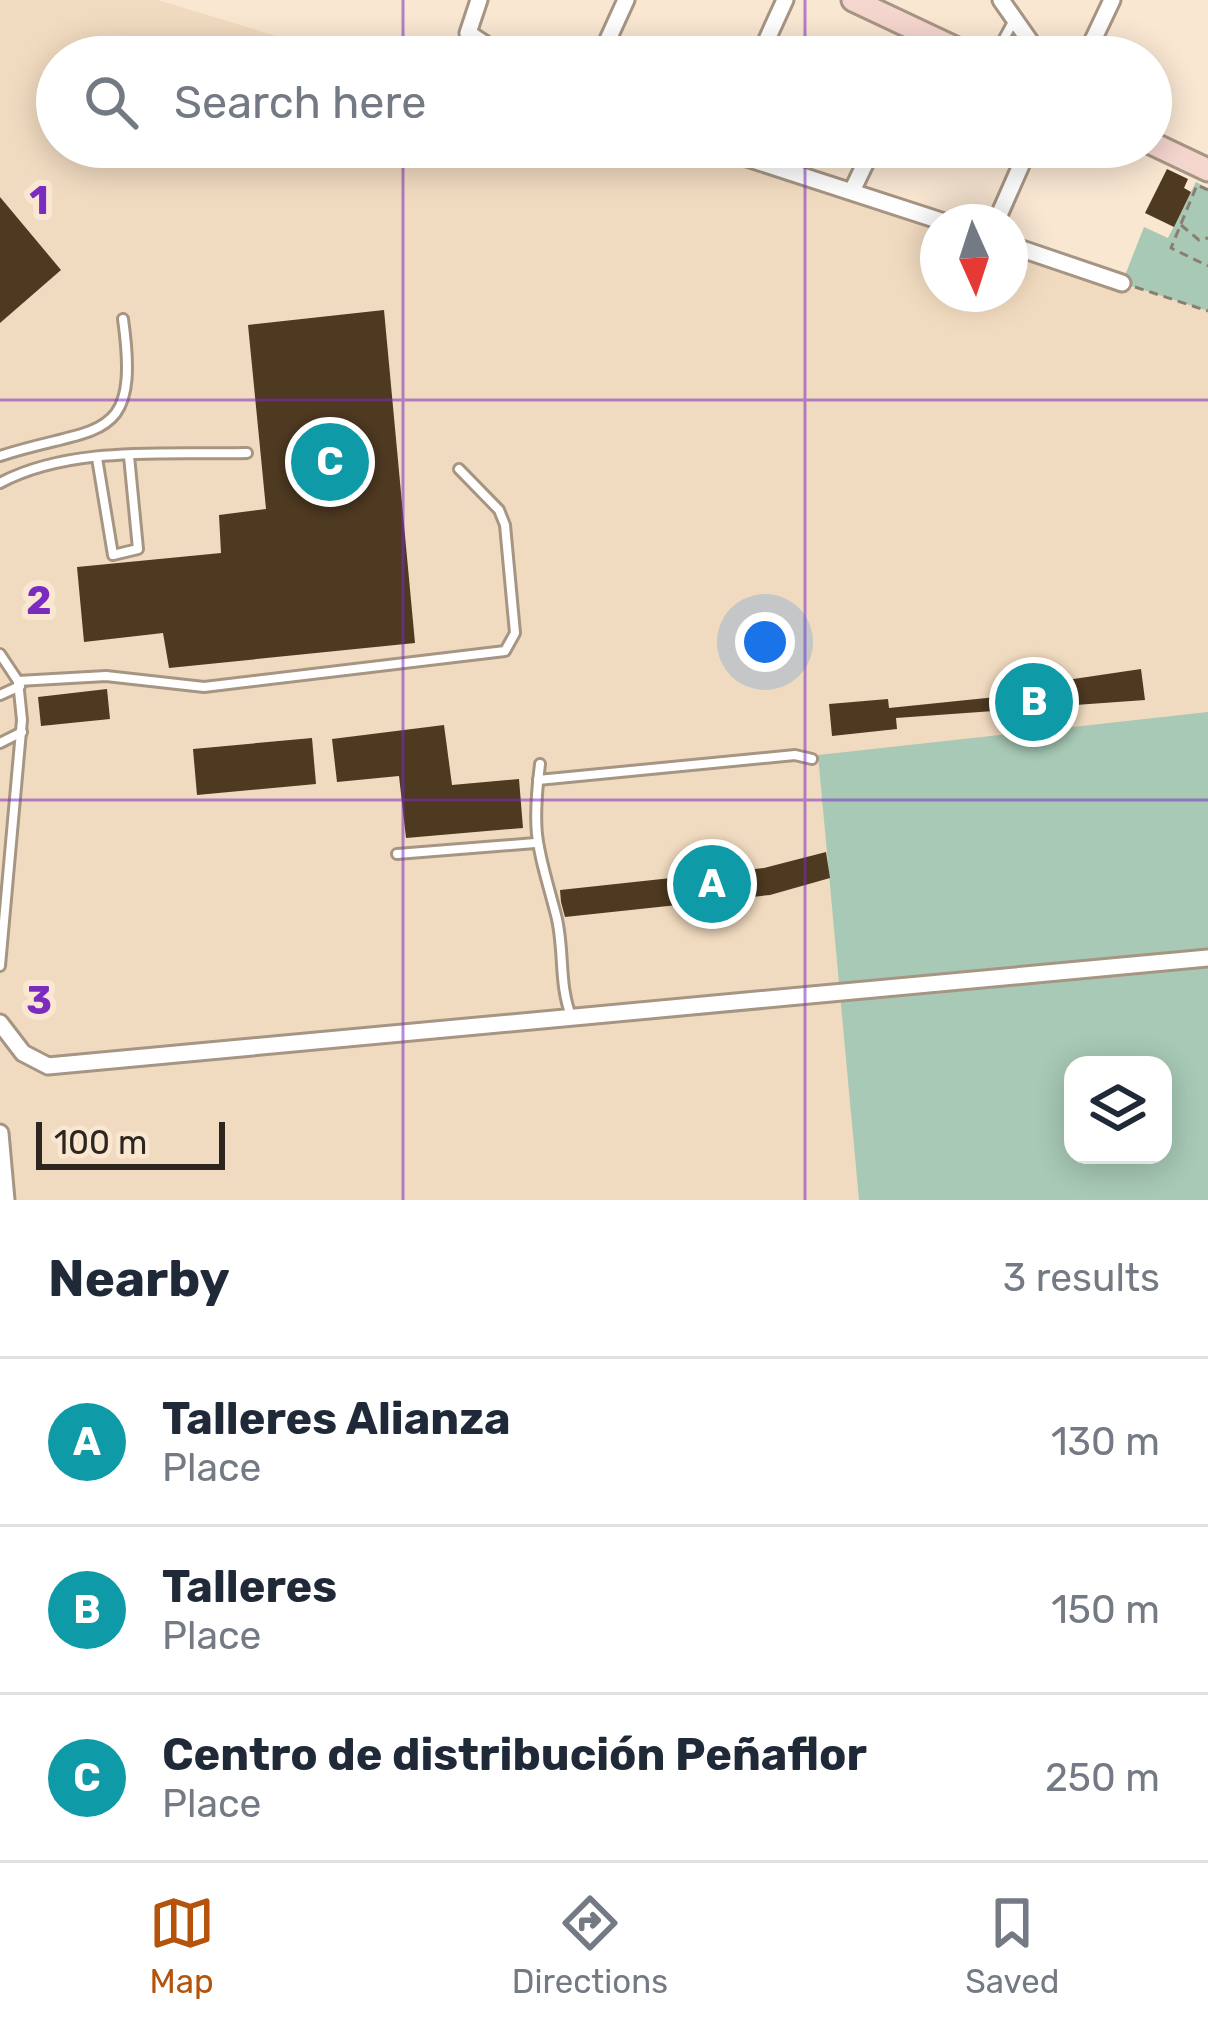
<!DOCTYPE html>
<meta charset="utf-8">
<style>
body{margin:0;font-family:Rubik,sans-serif;background:#f2f2f3;color:#1f2937}
.controls{position:absolute;right:36px;bottom:36px;display:grid;overflow:hidden;border-radius:24px;box-shadow:0 6px 30px #0003}
.controls button{width:108px;height:108px;display:grid;place-items:center;padding:0;border:0;border-bottom:3px solid #e0e1e3;background:#fff;color:#1f2937;font:60px sans-serif}
.compass{position:absolute;left:920px;top:204px;width:108px;height:108px;border-radius:50%;background:#fff;box-shadow:0 6px 30px #0003;rotate:177deg}
.scale{position:absolute;left:36px;bottom:30px;width:189px;box-sizing:border-box;padding-left:12px;border:6px solid #2d261f;border-top:0;font-size:33px;line-height:42px;white-space:nowrap;color:#2d261f;-webkit-text-stroke:9px #f9e7d2;paint-order:stroke}
.you{position:absolute;left:765px;top:642px;width:42px;height:42px;margin:-30px;border:9px solid #fff;border-radius:50%;background:#1a73e8;box-shadow:0 0 0 18px #1a73e833}
.badge{display:grid;place-items:center;width:78px;height:78px;border-radius:50%;background:#b45309;color:#fff;font-size:39px;font-weight:700}
.pin{position:absolute;translate:-50% -50%;border:6px solid #fff;box-shadow:0 3px 12px #0006}
.list{margin:0;padding:0;list-style:none}
h2{display:flex;justify-content:space-between;align-items:center;height:156px;margin:0;padding:0 48px;font-size:51px}
h2 small{font-size:39px;font-weight:400;color:#747a83}
.list li{display:grid;grid-template-columns:78px 1fr auto;gap:36px;align-items:center;box-sizing:border-box;height:168px;padding:0 48px;border-top:3px solid #e0e1e3}
.list b{display:block;font-size:45px;white-space:nowrap}
.list p{margin:0;font-size:39px;white-space:nowrap;color:#747a83}
.list em{font-size:39px;font-style:normal;color:#747a83}
.icon{flex:none;width:66px;height:66px;fill:none;stroke:currentColor;stroke-width:2;stroke-linecap:round;stroke-linejoin:round}
.map{position:relative;flex:none;width:1208px;height:1200px;overflow:hidden}
.search{position:absolute;background:#fff;box-shadow:0 6px 30px #0003;left:36px;right:36px;top:36px;height:132px;display:flex;align-items:center;gap:30px;box-sizing:border-box;padding:0 42px;border-radius:66px;color:#747a83;font-size:45px}
.sheet{height:660px;background:#fff}
nav{display:flex;justify-content:space-around;align-items:center;box-sizing:border-box;height:168px;border-top:3px solid #e0e1e3;background:#fff;font-size:33px;color:#747a83}
nav a{display:grid;justify-items:center;gap:6px}
nav .on{color:#b45309}
.map>svg:first-child{display:block}
.built{fill:#f1dbc0;fill-rule:evenodd}
.green{fill:#a7c9b5;fill-rule:evenodd}
.building{fill:#4e3921}
.lines{fill:none;stroke-linecap:round;stroke-linejoin:round}
.lane-casing{stroke:#a69582;stroke-width:14}
.street-casing{stroke:#a69582;stroke-width:21}
.secondary-casing{stroke:#a69582;stroke-width:27}
.path{stroke:#8a7e70;stroke-width:3;stroke-dasharray:9 6;stroke-linecap:butt}
.lane{stroke:#fff;stroke-width:8}
.street{stroke:#fff;stroke-width:15}
.secondary{stroke:#f5d6cf;stroke-width:21}
.grid{fill:none;stroke:#7b2cbf;stroke-width:3;stroke-opacity:0.55}
.grid-label{font-size:39px;text-anchor:middle;font-weight:bold;fill:#7b2cbf;stroke:#f9e7d2;stroke-width:12;stroke-linejoin:round;paint-order:stroke}
</style>
<div class="map">
<svg width="1208" height="1200" viewBox="0 0 1208 1200">
<rect width="100%" height="100%" fill="#f9e7d2"/>
<!-- built -->
<path class="built" d="M0 0H158L345 57H57V147H714L938 222V294H1010V246L1208 311V1200H0ZM1073 1065H1163V1155H1073Z"/>
<!-- green -->
<g class="green">
<path d="M1196 182 1208 188V311L1122 283 1144 227 1168 238Z"/>
<path d="M1208 712V1200H859L818 755ZM1073 1065H1163V1155H1073Z"/>
</g>
<!-- building -->
<g class="building">
<path d="M1167 169 1188 179 1184 188 1191 192 1174 227 1145 213Z"/>
<path d="M0 197 61 270 0 323Z"/>
<path d="M384 310 415 643 169 668 163 633 84 642 77 567 221 553 219 515 266 509 248 325Z"/>
<path d="M1141 669 1145 700 896 718 897 729 832 736 829 704 888 699 889 708 1006 696 1005 689Z"/>
<path d="M107 689 110 719 41 726 38 697Z"/>
<path d="M444 725 452 785 519 779 523 828 406 838 399 776 337 782 332 739Z"/>
<path d="M312 738 316 784 197 795 193 749Z"/>
<path d="M826 852 830 878 770 895 565 917 561 902 560 890 764 868Z"/>
</g>
<g class="lines">
<defs>
<g id="lane">
<path d="M994 57 1014 20"/>
<path d="M0 456C98 424 141 447 123 319"/>
<path d="M97 458 113 555 138 549 129 456"/>
<path d="M0 483C71 445 169 455 247 453"/>
<path d="M0 654 18 681 22 720 0 966"/>
<path d="M18 681 106 676 204 687 505 651 515 633 505 525 499 510 459 469"/>
<path d="M0 695 20 686"/>
<path d="M0 743 22 732"/>
<path d="M540 764C531 838 538 846 556 915 565 949 558 985 572 1018"/>
<path d="M538 780 795 755 812 759"/>
<path d="M397 854 535 843"/>
</g>
<g id="street">
<path d="M479 0 468 33 504 57"/>
<path d="M1001 0 1041 57"/>
<path d="M600 57 626 0"/>
<path d="M759 57 785 0"/>
<path d="M916 57 927 34"/>
<path d="M1085 57 1112 0"/>
<path d="M713 147 944 222"/>
<path d="M852 191 873 147"/>
<path d="M996 222 1029 147"/>
<path d="M1010 245 1122 283"/>
<path d="M0 1023 23 1053 48 1066 1208 958"/>
<path d="M0 1133 6 1200"/>
</g>
<g id="secondary">
<path d="M853 0 974 57"/>
<path d="M1151 143 1208 170"/>
</g>
</defs>
<!-- lane casing -->
<use href="#lane" class="lane-casing"/>
<!-- street casing -->
<use href="#street" class="street-casing"/>
<!-- secondary casing -->
<use href="#secondary" class="secondary-casing"/>
<!-- path -->
<g class="path">
<path d="M1208 190 1197 185 1171 248 1208 266"/>
<path d="M1181 225 1199 240 1208 238"/>
<path d="M1135 287 1208 311"/>
</g>
<!-- lane -->
<use href="#lane" class="lane"/>
<!-- street -->
<use href="#street" class="street"/>
<!-- secondary -->
<use href="#secondary" class="secondary"/>
</g>
<!-- grid -->
<path class="grid" d="M403 0V57M805 0V57M403 147V1200M805 147V1200M0 400H1208M0 800H1208"/>
<g class="grid-label">
<text x="39" y="214">1</text>
<text x="39" y="614">2</text>
<text x="39" y="1014">3</text>
</g>
</svg>
<div class="controls">
<button><svg class="icon" aria-label="layers" viewBox="0 0 24 24"><path d="M12 4l9 5-9 5-9-5zM3 14l9 5 9-5"/></svg></button>
</div>
<svg class="compass" viewBox="-18 -18 36 36"><path d="M0-13l5 13h-10z" fill="#e53935"/><path d="M0 13l5-13h-10z" fill="#747a83"/></svg>
<div class="scale">100 m</div>
<div class="you"></div>
<div class="pin badge" style="left:712px;top:884px;background:#0f9aa8">A</div>
<div class="pin badge" style="left:1034px;top:702px;background:#0f9aa8">B</div>
<div class="pin badge" style="left:330px;top:462px;background:#0f9aa8">C</div>
<div class="search"><svg class="icon" aria-label="search" viewBox="0 0 24 24"><circle cx="10" cy="10" r="6"/><path d="M15 15l6 6"/></svg>Search here</div>
</div>
<section class="sheet">
<h2>Nearby<small>3 results</small></h2>
<ul class="list">
<li><span class="badge" style="background:#0f9aa8">A</span><div><b>Talleres Alianza</b><p>Place</p></div><em>130 m</em></li>
<li><span class="badge" style="background:#0f9aa8">B</span><div><b>Talleres</b><p>Place</p></div><em>150 m</em></li>
<li><span class="badge" style="background:#0f9aa8">C</span><div><b>Centro de distribución Peñaflor</b><p>Place</p></div><em>250 m</em></li>
</ul>
</section>
<nav>
<a class="on"><svg class="icon" aria-label="map" viewBox="0 0 24 24"><path d="M3 6l6-2 6 2 6-2v14l-6 2-6-2-6 2zM9 4v14M15 6v14"/></svg>Map</a>
<a><svg class="icon" aria-label="directions" viewBox="0 0 24 24"><path d="M12 3l9 9-9 9-9-9zM9 14v-3h6M13 9l2 2-2 2"/></svg>Directions</a>
<a><svg class="icon" aria-label="saved" viewBox="0 0 24 24"><path d="M7 4h10v16l-5-4-5 4z"/></svg>Saved</a>
</nav>
